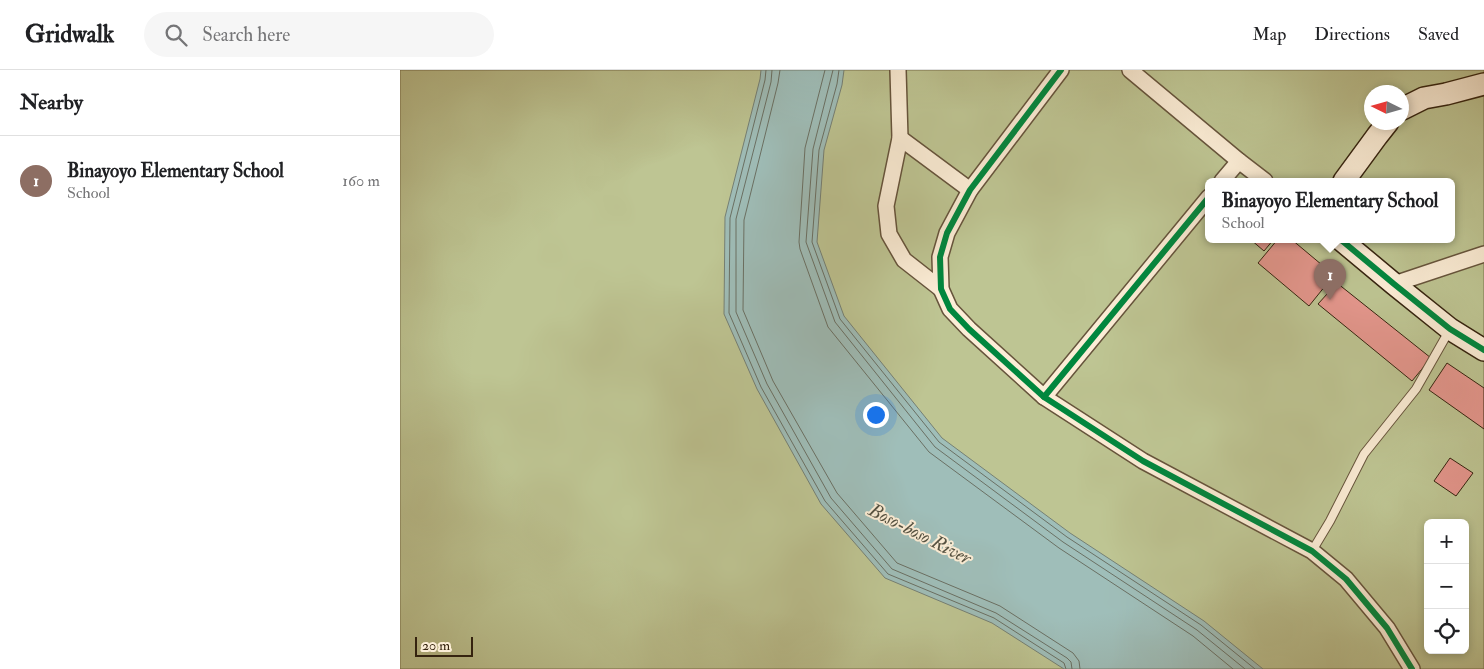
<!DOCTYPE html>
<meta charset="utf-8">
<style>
body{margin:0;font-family:"IM FELL Double Pica",serif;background:#f6f6f6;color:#202124}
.controls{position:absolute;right:15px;bottom:15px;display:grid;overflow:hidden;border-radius:8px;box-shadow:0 2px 8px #0003}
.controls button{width:45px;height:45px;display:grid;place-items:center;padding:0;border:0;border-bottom:1px solid #e0e0e0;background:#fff;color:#202124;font:25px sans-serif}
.compass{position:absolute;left:964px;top:15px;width:45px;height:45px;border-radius:50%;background:#fff;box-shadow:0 2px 8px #0003;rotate:275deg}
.scale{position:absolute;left:15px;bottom:12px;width:58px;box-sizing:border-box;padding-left:5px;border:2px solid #35230f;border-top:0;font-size:14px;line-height:18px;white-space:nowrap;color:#35230f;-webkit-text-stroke:4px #fceed7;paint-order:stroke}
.you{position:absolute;left:475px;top:344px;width:18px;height:18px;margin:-12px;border:4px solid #fff;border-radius:50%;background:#1a73e8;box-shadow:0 0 0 8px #1a73e833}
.badge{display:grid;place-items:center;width:32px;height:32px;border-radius:50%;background:#0b8043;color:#fff;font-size:16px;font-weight:700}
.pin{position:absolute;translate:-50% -41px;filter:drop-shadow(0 1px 2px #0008)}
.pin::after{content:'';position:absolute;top:26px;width:18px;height:15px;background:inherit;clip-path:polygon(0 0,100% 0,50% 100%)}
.popup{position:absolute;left:805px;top:108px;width:250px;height:65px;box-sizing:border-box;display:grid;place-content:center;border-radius:8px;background:#fff;filter:drop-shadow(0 1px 4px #0005);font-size:16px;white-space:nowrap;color:#757577}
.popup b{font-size:19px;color:#202124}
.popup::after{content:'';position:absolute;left:50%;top:100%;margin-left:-10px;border:10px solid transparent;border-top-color:#fff}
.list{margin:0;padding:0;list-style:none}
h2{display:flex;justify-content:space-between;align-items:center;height:65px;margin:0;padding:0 20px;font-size:21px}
h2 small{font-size:16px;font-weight:400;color:#757577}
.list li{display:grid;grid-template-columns:32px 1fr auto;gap:15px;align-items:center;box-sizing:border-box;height:90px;padding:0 20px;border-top:1px solid #e0e0e0}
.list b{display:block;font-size:19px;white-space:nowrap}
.list p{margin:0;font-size:16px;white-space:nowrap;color:#757577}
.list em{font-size:16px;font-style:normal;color:#757577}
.icon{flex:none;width:28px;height:28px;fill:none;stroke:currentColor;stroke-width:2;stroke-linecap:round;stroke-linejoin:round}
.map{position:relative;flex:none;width:1084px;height:599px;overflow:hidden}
header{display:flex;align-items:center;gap:30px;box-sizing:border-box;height:70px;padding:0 25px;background:#fff;border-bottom:1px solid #e0e0e0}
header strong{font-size:24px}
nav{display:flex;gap:28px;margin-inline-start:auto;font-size:18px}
.search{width:350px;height:45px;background:#f6f6f6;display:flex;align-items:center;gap:12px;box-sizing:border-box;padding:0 18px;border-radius:28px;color:#757577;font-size:19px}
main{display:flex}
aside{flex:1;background:#fff}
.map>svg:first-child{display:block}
.green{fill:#bec593;stroke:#7a7451;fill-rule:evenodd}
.water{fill:#9fbeb9;stroke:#758075}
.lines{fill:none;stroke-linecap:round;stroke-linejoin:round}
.shore{stroke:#6a7064;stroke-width:1}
.building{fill:#e5978e;stroke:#35230f}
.lane-casing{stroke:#66543c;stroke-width:10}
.street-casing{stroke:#66543c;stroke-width:18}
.secondary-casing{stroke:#35230f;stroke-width:24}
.lane{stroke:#fceed7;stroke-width:8}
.street{stroke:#fceed7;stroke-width:15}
.secondary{stroke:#fceed7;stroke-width:21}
.cycleway-casing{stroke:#fceed7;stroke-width:9}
.cycleway{stroke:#00873e;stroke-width:6}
.labels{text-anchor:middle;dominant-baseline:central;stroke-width:4;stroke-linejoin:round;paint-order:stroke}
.water-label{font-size:19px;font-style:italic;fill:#555242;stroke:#fceed7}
</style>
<header>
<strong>Gridwalk</strong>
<div class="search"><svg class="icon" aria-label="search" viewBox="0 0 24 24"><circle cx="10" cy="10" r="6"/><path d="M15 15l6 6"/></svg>Search here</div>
<nav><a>Map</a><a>Directions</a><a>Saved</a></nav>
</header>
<main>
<aside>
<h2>Nearby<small></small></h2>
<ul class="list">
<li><span class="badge" style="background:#8d6e63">1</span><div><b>Binayoyo Elementary School</b><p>School</p></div><em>160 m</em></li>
</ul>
</aside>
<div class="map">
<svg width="1084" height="599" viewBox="0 0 1084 599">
<rect width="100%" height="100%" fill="#fae5c1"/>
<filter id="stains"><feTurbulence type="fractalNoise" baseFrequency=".004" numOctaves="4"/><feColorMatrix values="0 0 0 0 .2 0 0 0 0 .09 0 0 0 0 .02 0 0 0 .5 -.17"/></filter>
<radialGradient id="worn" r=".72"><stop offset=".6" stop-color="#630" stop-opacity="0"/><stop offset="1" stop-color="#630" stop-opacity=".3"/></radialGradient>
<!-- green -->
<path class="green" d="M0 0H1084V599H0ZM972 22H1002V52H972ZM809 111H1051V169H809ZM1028 453H1065V580H1028Z"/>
<!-- water -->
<path class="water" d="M361 0H444L442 15 424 80 417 172 444 246 542 368 670 463 804 551 863 599H664L592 553 485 508 421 434 357 319 324 244 325 147 360 9Z"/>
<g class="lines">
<!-- shore -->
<g class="shore">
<path d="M366 0 365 10 330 148 329 243 361 317 425 431 488 504 594 548 664 593 666 599"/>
<path d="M372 0 371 12 336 149V242L367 314 431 428 492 499 596 543 667 588 671 592 672 599"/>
<path d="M380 0 378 13 344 150 343 240 373 311 437 423 497 493 600 536 673 583 679 591 680 599"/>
<path d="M425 0 405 78 399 172 400 179 428 257 529 382 659 478 793 566 833 599"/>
<path d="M433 0 413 79 406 172 435 252 535 377 663 472 797 560 845 599"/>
<path d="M439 0 437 14 419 80 412 172 440 249 539 372 667 467 801 555 855 599"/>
</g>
</g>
<!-- building -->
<g class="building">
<path d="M850 169H874L864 181Z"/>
<path d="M878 169H891L934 205 909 236 858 193Z"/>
<path d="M937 213 1031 288 1012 311 918 234Z"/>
<path d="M1047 293 1084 318V359L1029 320Z"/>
<path d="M1050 388 1073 403 1056 426 1034 411Z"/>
</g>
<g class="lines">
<defs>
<path id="lane" d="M912 481 930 451 964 384 1016 319 1049 261"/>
<g id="street">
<path d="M498 0 500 68 486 136 489 164 504 190 541 219"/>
<path d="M661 0 570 120 547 163 540 187 541 219 550 239 569 259 644 327 743 391 912 481 946 509 987 558 1012 599"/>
<path d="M730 0 839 91 865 111"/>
<path d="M500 68 570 120"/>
<path d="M822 111 839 91"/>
<path d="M994 214 1084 184"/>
<path d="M644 327 809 127"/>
</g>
<g id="secondary">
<path d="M1002 39 1024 28 1046 24 1084 14"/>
<path d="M944 111 977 66 988 52"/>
<path d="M940 169 994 214 1050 259 1084 280"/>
</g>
</defs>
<!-- lane casing -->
<use href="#lane" class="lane-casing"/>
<!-- street casing -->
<use href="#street" class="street-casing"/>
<!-- secondary casing -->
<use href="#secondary" class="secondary-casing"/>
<!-- lane -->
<use href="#lane" class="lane"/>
<!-- street -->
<use href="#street" class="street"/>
<!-- secondary -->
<use href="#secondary" class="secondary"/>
<defs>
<g id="cycleway">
<path d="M661 0 570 120 547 163 540 187 541 219 550 239 569 259 644 327 743 391 912 481 946 509 987 558 1012 599"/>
<path d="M940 169 994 214 1050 259 1084 280"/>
<path d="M644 327 809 127"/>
</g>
</defs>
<!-- cycleway casing -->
<use href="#cycleway" class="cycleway-casing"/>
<!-- cycleway -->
<use href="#cycleway" class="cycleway"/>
</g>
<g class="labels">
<!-- water labels -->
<g class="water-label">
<text transform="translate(520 464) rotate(27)">Boso-boso River</text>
</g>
</g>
<rect width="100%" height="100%" filter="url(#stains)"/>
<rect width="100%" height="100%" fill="url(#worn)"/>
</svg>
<div class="controls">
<button>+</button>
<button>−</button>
<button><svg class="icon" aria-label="locate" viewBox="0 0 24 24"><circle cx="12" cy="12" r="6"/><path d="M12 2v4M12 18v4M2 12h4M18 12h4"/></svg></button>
</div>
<svg class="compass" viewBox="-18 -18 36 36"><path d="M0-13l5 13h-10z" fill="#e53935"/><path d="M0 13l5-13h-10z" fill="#757577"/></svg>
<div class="scale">20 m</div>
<div class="you"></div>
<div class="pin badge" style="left:930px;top:230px;background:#8d6e63">1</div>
<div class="popup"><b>Binayoyo Elementary School</b>School</div>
</div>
</main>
